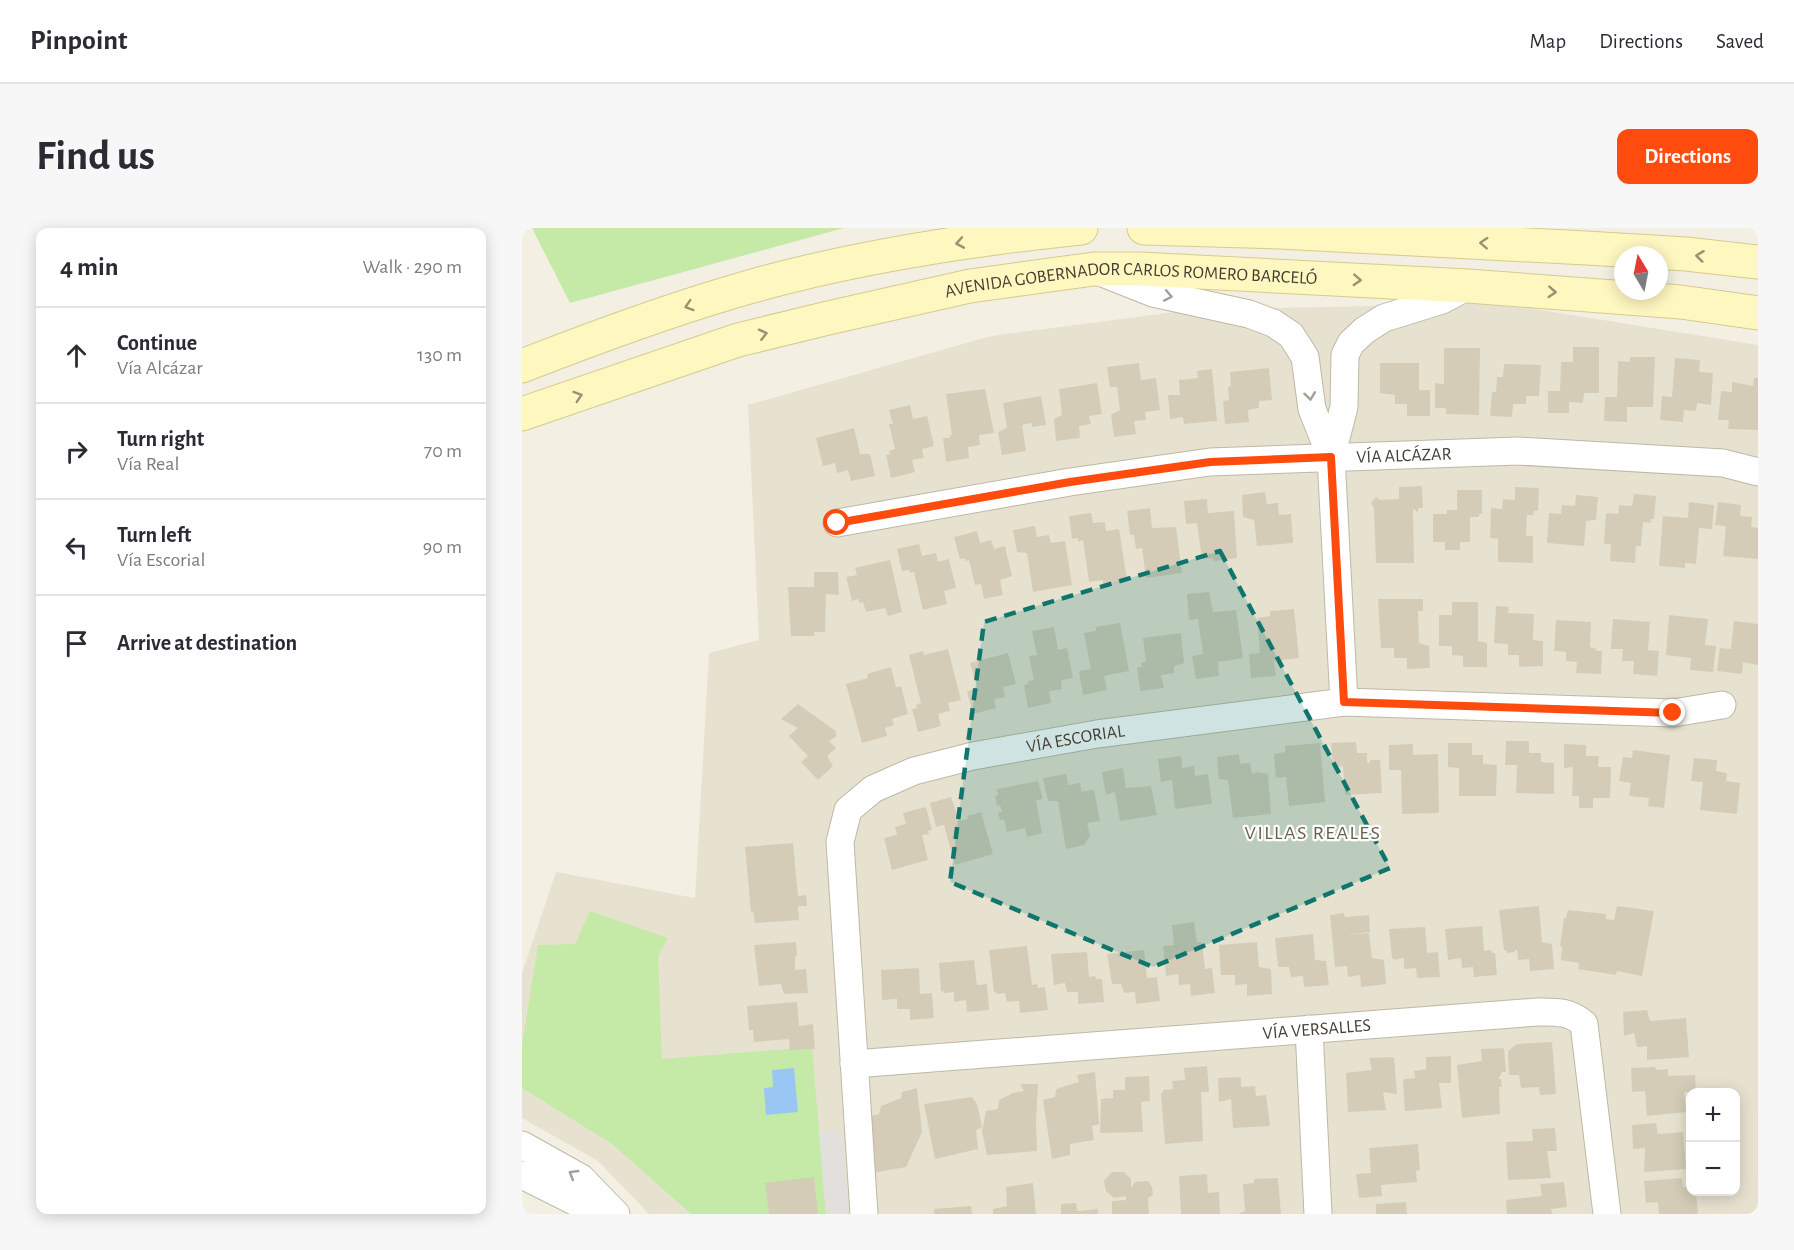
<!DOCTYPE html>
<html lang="en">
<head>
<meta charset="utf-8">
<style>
  :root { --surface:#fff; --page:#f7f7f7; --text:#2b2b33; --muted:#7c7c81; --line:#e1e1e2; --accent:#ff4b0d }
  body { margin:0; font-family:"Alegreya Sans",sans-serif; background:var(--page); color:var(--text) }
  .controls { position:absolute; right:18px; bottom:18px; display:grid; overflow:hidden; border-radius:12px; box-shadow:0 3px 15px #0003 }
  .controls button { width:54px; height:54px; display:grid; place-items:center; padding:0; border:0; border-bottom:2px solid var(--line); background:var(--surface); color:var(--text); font:30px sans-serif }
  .compass { position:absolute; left:1092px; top:18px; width:54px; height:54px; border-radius:50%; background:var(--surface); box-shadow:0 3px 15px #0003; rotate:350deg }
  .stop { position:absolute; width:18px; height:18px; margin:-14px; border:4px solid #ff4b0d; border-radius:50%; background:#fff }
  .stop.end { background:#ff4b0d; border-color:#fff; box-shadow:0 2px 6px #0008 }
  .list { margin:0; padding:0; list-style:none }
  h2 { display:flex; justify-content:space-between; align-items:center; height:78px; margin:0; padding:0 24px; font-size:26px }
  h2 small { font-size:20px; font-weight:400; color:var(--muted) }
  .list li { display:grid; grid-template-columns:39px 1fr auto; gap:18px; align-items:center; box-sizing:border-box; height:96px; padding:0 24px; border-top:2px solid var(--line) }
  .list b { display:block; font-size:22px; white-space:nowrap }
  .list p { margin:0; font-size:20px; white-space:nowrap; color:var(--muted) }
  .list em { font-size:20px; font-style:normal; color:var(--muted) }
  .icon { flex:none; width:33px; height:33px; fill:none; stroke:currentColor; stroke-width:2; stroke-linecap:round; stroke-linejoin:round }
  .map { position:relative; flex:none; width:1236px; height:986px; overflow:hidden; border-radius:12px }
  header { display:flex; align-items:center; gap:36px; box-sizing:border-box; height:84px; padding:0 30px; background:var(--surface); border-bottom:2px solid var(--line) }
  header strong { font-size:28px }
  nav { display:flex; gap:33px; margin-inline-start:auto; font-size:21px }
  .intro { display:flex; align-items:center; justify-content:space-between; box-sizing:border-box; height:144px; padding:0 36px }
  h1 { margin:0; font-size:42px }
  .button { padding:15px 27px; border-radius:12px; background:var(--accent); color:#fff; font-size:21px; font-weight:700 }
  main { display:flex; gap:36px; padding:0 36px }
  aside { flex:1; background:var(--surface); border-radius:12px; box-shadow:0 3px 15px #0003 }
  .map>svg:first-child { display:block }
</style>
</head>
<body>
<header>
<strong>Pinpoint</strong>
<nav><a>Map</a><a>Directions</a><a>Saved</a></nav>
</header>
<div class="intro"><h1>Find us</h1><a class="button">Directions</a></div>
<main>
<aside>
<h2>4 min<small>Walk · 290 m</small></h2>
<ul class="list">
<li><svg class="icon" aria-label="ahead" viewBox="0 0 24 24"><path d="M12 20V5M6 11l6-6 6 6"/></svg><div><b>Continue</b><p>Vía Alcázar</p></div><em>130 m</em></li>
<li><svg class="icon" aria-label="right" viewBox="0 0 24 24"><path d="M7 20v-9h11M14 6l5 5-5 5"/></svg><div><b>Turn right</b><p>Vía Real</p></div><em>70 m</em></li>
<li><svg class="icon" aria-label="left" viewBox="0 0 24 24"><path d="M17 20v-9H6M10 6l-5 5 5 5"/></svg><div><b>Turn left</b><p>Vía Escorial</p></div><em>90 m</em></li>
<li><svg class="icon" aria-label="arrive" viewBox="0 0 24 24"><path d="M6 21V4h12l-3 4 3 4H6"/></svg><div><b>Arrive at destination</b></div></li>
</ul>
</aside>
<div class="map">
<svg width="1236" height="986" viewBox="0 0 1236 986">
  <rect width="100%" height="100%" fill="#f3efe3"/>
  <path fill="#e7e2d0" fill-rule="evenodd" d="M975,75L1236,117V986H127L76,933L0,890V745L34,644L173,670L187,425L237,412L226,177L469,108L668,82ZM1168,864H1214V964H1168Z"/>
  <g fill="#c5eaa8">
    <polygon points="10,0 322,0 48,75"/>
    <polygon points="68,683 146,710 136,728 140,831 290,819 304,986 169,986 90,916 0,860 0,817 16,717 53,716"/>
  </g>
  <polygon fill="#e2e0dc" points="319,902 327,986 304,986 297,904"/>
  <polygon fill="#9ac6f4" points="272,840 276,884 244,887 242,860 251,859 250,842"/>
  <g fill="#d4ccb7">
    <polygon points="1051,119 1077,119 1077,165 1062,165 1061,175 1047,174 1047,185 1026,185 1026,163 1038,163 1039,134 1051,134"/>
    <polygon points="922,120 958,120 957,187 924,186 924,180 913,180 913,155 922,156"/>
    <polygon points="1108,129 1133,129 1131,179 1105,179 1105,194 1082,193 1083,169 1095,169 1096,133 1108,134"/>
    <polygon points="1153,130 1178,132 1177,144 1191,145 1189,177 1175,175 1174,183 1162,182 1161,194 1138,192 1140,168 1150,169"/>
    <polygon points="617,135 619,152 634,150 638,182 623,184 624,192 612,193 614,206 592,209 589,187 598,182 595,159 588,159 585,139"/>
    <polygon points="858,135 897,135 897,162 908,162 908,188 885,188 885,176 873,176 873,167 858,165"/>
    <polygon points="982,136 1019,137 1017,168 1004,168 1004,176 991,176 990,189 968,188 970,164 974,164 975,149 981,149"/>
    <polygon points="747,140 750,172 737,173 737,180 726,182 727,194 703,196 701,173 707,172 706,159 709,158 708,144"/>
    <polygon points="690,141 695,193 662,196 661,189 648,191 646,167 658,167 657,152 676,150 675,143"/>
    <polygon points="1232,150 1236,150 1236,202 1206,201 1207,192 1196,192 1199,163 1210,164 1210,154 1231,158"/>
    <polygon points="575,155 580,186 567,188 569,196 557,198 558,210 534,213 532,191 540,187 537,161"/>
    <polygon points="463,161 472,205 457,207 458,217 446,219 447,230 424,234 421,210 428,210 428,207 430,207 424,166"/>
    <polygon points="519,168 524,197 510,199 510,195 500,197 504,223 480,227 476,204 485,200 481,175"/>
    <polygon points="388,177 391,191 405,188 412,218 400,221 402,230 390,232 393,244 369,250 364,227 368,226 367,223 373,221 367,196 371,196 367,182"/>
    <polygon points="332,200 338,226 348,226 353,248 329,253 326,242 315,245 313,235 301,238 294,210"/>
    <polygon points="900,258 901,280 896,280 896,284 891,281 892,335 854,335 852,280 849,275 854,269 858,272 877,271 877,259"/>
    <polygon points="993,259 1017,260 1016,283 1012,283 1011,287 1005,287 1004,308 1011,308 1011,335 976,334 976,311 968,310 969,280 980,281 981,271 993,272"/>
    <polygon points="935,262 960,262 960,286 957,286 957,289 948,289 948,314 938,314 938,322 923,322 923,314 911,314 911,286 925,286 925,282 935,282"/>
    <polygon points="743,264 745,276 756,275 757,287 769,286 771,315 735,318 732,292 721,289 720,267"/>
    <polygon points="1112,266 1134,268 1132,291 1129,291 1129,295 1121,294 1119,318 1114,318 1113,335 1088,333 1089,316 1082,316 1084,285 1096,286 1097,277 1110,278"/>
    <polygon points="1054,267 1076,269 1074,292 1064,293 1062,318 1025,315 1027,285 1039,286 1040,277 1053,278"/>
    <polygon points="685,271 686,285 712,283 715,330 692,333 691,330 680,331 675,295 664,296 662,273"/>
    <polygon points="1167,274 1192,277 1190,301 1177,300 1174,336 1163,335 1163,340 1137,338 1141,288 1166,290"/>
    <polygon points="1196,274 1219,277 1218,288 1230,289 1229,299 1236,300 1236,331 1201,328 1204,298 1193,297"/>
    <polygon points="628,280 630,300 654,299 660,345 624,350 620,320 614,321 612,307 608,307 605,283"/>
    <polygon points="569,285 571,295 583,294 584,303 597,301 605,353 581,357 581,352 567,354 561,312 556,314 556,310 550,311 547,288"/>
    <polygon points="513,298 515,309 527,307 529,315 543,313 550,357 511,364 505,325 495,324 491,302"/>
    <polygon points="455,303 458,315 469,312 472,321 483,318 490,348 478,352 481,367 462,371 459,356 453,357 447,332 444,333 443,330 438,331 432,309"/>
    <polygon points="397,316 400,328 414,325 416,334 427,331 434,360 422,363 425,376 401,382 392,344 388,345 387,342 380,343 375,321"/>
    <polygon points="368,332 380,384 366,388 363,380 344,384 341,374 338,375 336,371 330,373 324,349 335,347 333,340"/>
    <polygon points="292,344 316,344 317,367 304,366 303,404 292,404 293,408 269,408 266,359 292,359"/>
    <polygon points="687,364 691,384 714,382 721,430 696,434 697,448 674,451 670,428 681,426 676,391 667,392 665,366"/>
    <polygon points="856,371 901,371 901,383 896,383 897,415 907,418 908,440 885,441 885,430 872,430 872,420 859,420"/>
    <polygon points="930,374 956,374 956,413 965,415 965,439 941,439 941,428 930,427 930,418 917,418 917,387 930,387"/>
    <polygon points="974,378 987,379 986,385 1012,386 1011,412 1021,413 1021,438 997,439 997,427 986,427 986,416 972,415"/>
    <polygon points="772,381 777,430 752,433 754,448 729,450 727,426 738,425 735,390 748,388 748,383"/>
    <polygon points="1147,387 1186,391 1183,417 1194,418 1191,444 1168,442 1169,430 1144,427"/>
    <polygon points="1091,391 1128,394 1126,422 1137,423 1135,448 1111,446 1112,433 1100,433 1101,421 1089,421"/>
    <polygon points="1034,392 1069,394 1068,419 1075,421 1074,423 1080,423 1079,446 1054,445 1055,434 1044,433 1044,424 1032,423"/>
    <polygon points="1212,393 1236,396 1236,437 1221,434 1220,446 1195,443 1198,420 1209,421"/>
    <polygon points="598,395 607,443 582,448 585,462 561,467 557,443 569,441 562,405 574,403 574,399"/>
    <polygon points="532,399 536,422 545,420 551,450 539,452 540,461 527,463 529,475 506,480 502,457 506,456 506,453 512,452 507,428 515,427 510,403"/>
    <polygon points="659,405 662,435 652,438 652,445 639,447 642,460 618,463 615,439 620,439 619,435 624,434 621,410"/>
    <polygon points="426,421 439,472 426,475 428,483 416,486 419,498 396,504 390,481 395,480 394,477 399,475 387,427 401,423 402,427"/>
    <polygon points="486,425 494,456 481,459 483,469 472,471 474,480 451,486 445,464 455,459 448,435"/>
    <polygon points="369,439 374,459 379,458 386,486 370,491 372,497 363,500 365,508 340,515 324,456 346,450 345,446"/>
    <polygon points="276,476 315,504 313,505 315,508 307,513 314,520 305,528 311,538 296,552 279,534 286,528 267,508 276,500 259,491"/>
    <polygon points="984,513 1007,513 1007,525 1019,525 1019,534 1032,535 1032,566 994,565 995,537 983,537"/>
    <polygon points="834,514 835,525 845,525 845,535 848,535 848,532 858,532 860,565 823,567 821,538 811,539 809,515"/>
    <polygon points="798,515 803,574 767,578 764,549 754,550 752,526 763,524 763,518"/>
    <polygon points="926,515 950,515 950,527 961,527 961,536 975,537 974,568 937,568 937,540 926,539"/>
    <polygon points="891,516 891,527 916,526 917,585 880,586 879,542 867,542 867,517"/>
    <polygon points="1042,516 1064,517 1064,528 1077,528 1076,539 1089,539 1088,570 1071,570 1071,580 1057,580 1057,568 1050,568 1051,539 1042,540"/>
    <polygon points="1111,522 1148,527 1142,580 1126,578 1127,570 1107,568 1109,555 1097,553 1101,529 1110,530"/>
    <polygon points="717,526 718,536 728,535 730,546 734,544 746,546 749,586 711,590 706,552 697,551 695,529"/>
    <polygon points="659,528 660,540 672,538 673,548 686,546 690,576 653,581 650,552 639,554 636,531"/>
    <polygon points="1172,530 1195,532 1194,543 1205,545 1204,553 1218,555 1215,586 1178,582 1181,554 1169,553"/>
    <polygon points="601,540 604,560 629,558 635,587 598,593 593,564 584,567 580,544"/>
    <polygon points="544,546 546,557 558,555 560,566 561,563 572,562 578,593 565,595 568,608 562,617 544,621 536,573 526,573 521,550"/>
    <polygon points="516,553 521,571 514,572 520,605 505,609 503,600 485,604 482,591 478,592 476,585 480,584 478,577 475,578 473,568 476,567 475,561"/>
    <polygon points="429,569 437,593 446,591 445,588 459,584 471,626 433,637 422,597 414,599 408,575"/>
    <polygon points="404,579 410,602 406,603 407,606 400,607 406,632 370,642 362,610 375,607 373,599 384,596 381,585"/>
    <polygon points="271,615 276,668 284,667 285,678 276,678 277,692 233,695 231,683 229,684 223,619"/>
    <polygon points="1017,678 1020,714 1030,716 1032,741 1008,743 1007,731 996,732 995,722 992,722 993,724 985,725 984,722 982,722 977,682"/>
    <polygon points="1095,678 1132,683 1120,748 1095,743 1094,747 1056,741 1057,735 1039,732 1040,719 1038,718 1042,690 1044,690 1046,682 1084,686 1084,691 1092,692"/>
    <polygon points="822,685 823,689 847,687 848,704 824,707 847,705 850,730 862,732 864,756 839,759 838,747 826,749 825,738 813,739 808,687"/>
    <polygon points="672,694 675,714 680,714 683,741 690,740 693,765 669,768 668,756 657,757 656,746 644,748 641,718 652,717 650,697"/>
    <polygon points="960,698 962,723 969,722 970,725 973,725 975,747 952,749 951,739 940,740 939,730 926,732 923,701"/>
    <polygon points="903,699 905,725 916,724 918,749 895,750 894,740 882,741 882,730 872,732 870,730 867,701"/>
    <polygon points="791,706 793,732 804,733 807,757 782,759 781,748 769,749 767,739 756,739 753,710"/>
    <polygon points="274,714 275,728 273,729 273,742 284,741 286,765 262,766 259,756 237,758 232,717"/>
    <polygon points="735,714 737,739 749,741 750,766 725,768 725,756 713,757 713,747 699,747 697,717"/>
    <polygon points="505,718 510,757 515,756 516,760 523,759 526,782 498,785 497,773 485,774 483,765 476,766 472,764 467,722"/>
    <polygon points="622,722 625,750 635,749 638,773 614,776 613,764 602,765 599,756 590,756 585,726"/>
    <polygon points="565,724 567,749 573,748 574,751 580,751 582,774 556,776 556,764 545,764 543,755 532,757 529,726"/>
    <polygon points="452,732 455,757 465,756 467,782 445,784 444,772 432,774 432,764 422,765 422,763 419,764 417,735"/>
    <polygon points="397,740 398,766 410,765 412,790 388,792 388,781 375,781 375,771 360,772 359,742"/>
    <polygon points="275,774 277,798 291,796 293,821 268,822 267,811 232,814 231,802 227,802 225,778"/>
    <polygon points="1125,782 1128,793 1164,790 1167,829 1125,832 1125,818 1115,819 1112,805 1102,808 1101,784"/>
    <polygon points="1030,814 1034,866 1018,867 1017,859 999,860 997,847 987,847 986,823 995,816"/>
    <polygon points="982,820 984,844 980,844 976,851 979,851 980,859 977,859 978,886 940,890 935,837 960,833 959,821"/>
    <polygon points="929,828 929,855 917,855 920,880 883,883 881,853 883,851 893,850 892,843 904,841 904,829"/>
    <polygon points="872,829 875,866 861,864 864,882 826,884 824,845 850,842 847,830"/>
    <polygon points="685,838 687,864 679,864 681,913 643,916 639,865 641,865 641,862 651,861 650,853 663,852 662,840"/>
    <polygon points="1133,839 1134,842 1146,841 1146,848 1173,847 1174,863 1162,864 1164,884 1125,888 1123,863 1110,864 1109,840"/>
    <polygon points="573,844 577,896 570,898 572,912 548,916 548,927 530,931 521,872 533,869 534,861 557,854 555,847"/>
    <polygon points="627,848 628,873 619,874 621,904 578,905 579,871 591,870 591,862 603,862 603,849"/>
    <polygon points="719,849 719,859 733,858 734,868 744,867 748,898 711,900 709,871 697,874 696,850"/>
    <polygon points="498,856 516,856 514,893 515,923 465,927 460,903 464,883 476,881 477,872 491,865 502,863"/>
    <polygon points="395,860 400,904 384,939 350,945 345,889 357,886 359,878 379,870 380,864"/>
    <polygon points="450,869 455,876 460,899 454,902 456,921 413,931 402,876"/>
    <polygon points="1134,895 1136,906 1161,904 1164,941 1122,944 1123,920 1111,921 1110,897"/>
    <polygon points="1033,900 1035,923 1025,923 1029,950 986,952 984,914 1011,913 1010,901"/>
    <polygon points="896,916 898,942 894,943 895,954 859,957 860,968 837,970 834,946 849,945 847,920"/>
    <polygon points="590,944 602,944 609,951 609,960 613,954 626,953 630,959 631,967 626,970 627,986 590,986 590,973 604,972 604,968 592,970 584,963 582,953"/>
    <polygon points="685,946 686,965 697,964 698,986 659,986 657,948"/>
    <polygon points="292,949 296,986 247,986 243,955"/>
    <polygon points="756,950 759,986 716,986 723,983 721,956 732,955 732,951"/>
    <polygon points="1160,950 1161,959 1168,959 1168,964 1174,964 1176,986 1137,986 1136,974 1124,975 1122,953"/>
    <polygon points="1042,954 1045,979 1029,981 1030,986 985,986 984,972 1020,968 1018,956"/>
    <polygon points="511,955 514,986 471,986 471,981 485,978 484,959"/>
    <polygon points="884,974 885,986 854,986 854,976"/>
    <polygon points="554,975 555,983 576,981 576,986 539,986 539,976"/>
    <polygon points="449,978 450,986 412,986 412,981"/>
  </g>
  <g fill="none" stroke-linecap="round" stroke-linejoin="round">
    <defs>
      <g id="street">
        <polyline points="578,44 631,65 727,86 751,95 769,107 783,129 790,181 809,229"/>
        <path id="s1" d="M315,295L548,254L688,234L996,223L1201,235L1236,244"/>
        <polyline points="822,474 809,229 822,179 823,127 829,115 843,102 862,90 920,72 946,58"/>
        <polyline points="787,801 796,986"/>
        <path id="s2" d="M332,836L1016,784C1035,784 1047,783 1062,796L1085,986"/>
        <polyline points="0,917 59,950 94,986"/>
        <polyline points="0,947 78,986"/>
        <path id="s3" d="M342,986L318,614L326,582L351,561L392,543L451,528L575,506L822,474L1151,485L1200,477"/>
      </g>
      <g id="secondary">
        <polyline points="622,0 757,4 1064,20 1164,26 1236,34"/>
        <path d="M0,138C69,111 139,85 210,64C323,30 442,12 559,0"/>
        <path id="s4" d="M0,186L216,112L306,90L448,58L572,41H618L946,58L1159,74L1236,85"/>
      </g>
    </defs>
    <use href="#street" stroke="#beb8a5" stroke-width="29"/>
    <use href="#secondary" stroke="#d5cb8f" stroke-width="35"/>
    <use href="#street" stroke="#fff" stroke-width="27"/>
    <use href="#secondary" stroke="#fff7c0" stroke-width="33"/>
  </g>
  <defs><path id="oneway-chevron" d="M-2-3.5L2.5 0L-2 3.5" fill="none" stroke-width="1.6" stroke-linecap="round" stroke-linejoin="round" transform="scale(1.5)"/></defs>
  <g stroke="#989272">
    <use href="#oneway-chevron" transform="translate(438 15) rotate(170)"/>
    <use href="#oneway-chevron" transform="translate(962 15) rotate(-177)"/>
    <use href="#oneway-chevron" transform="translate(1178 28) rotate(-173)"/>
    <use href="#oneway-chevron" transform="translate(835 52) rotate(3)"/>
    <use href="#oneway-chevron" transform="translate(1030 64) rotate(4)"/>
    <use href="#oneway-chevron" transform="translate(167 78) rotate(162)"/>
    <use href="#oneway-chevron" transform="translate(241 106) rotate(-14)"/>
    <use href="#oneway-chevron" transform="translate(56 168) rotate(-18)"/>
  </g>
  <g stroke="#a29f99">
    <use href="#oneway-chevron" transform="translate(646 68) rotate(11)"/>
    <use href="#oneway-chevron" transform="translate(788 168) rotate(83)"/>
    <use href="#oneway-chevron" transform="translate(51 946) rotate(-149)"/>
  </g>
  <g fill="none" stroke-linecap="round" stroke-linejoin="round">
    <polyline stroke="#ff4b0d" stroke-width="8" points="315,295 548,254 688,234 809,229 822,474 1151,485"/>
  </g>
  <path fill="#0f766e" fill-opacity="0.2" stroke="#0f766e" stroke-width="4.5" stroke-dasharray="12 8" stroke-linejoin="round" d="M698,323L868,640L631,739L428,654L462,394Z"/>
  <g text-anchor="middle" stroke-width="4.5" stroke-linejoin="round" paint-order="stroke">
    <g font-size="18" fill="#443f33" stroke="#fff">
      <text dy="6" stroke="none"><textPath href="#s4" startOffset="628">AVENIDA GOBERNADOR CARLOS ROMERO BARCELÓ</textPath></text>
      <text dy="6" stroke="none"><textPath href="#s1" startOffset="572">VÍA ALCÁZAR</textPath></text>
      <text dy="6" stroke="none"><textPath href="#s3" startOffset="648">VÍA ESCORIAL</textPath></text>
      <text dy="6" stroke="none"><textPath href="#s2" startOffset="464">VÍA VERSALLES</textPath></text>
    </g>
    <g font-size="20" letter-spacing="1.5" fill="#685f49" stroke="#fff">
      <text x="791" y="611">VILLAS REALES</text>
    </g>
  </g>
</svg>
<div class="controls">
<button>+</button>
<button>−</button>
</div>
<svg class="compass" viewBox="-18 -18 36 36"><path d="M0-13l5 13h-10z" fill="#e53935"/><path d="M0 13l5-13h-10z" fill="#7c7c81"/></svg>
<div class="stop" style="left:315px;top:295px"></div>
<div class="stop end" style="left:1151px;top:485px"></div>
</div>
</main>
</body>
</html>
